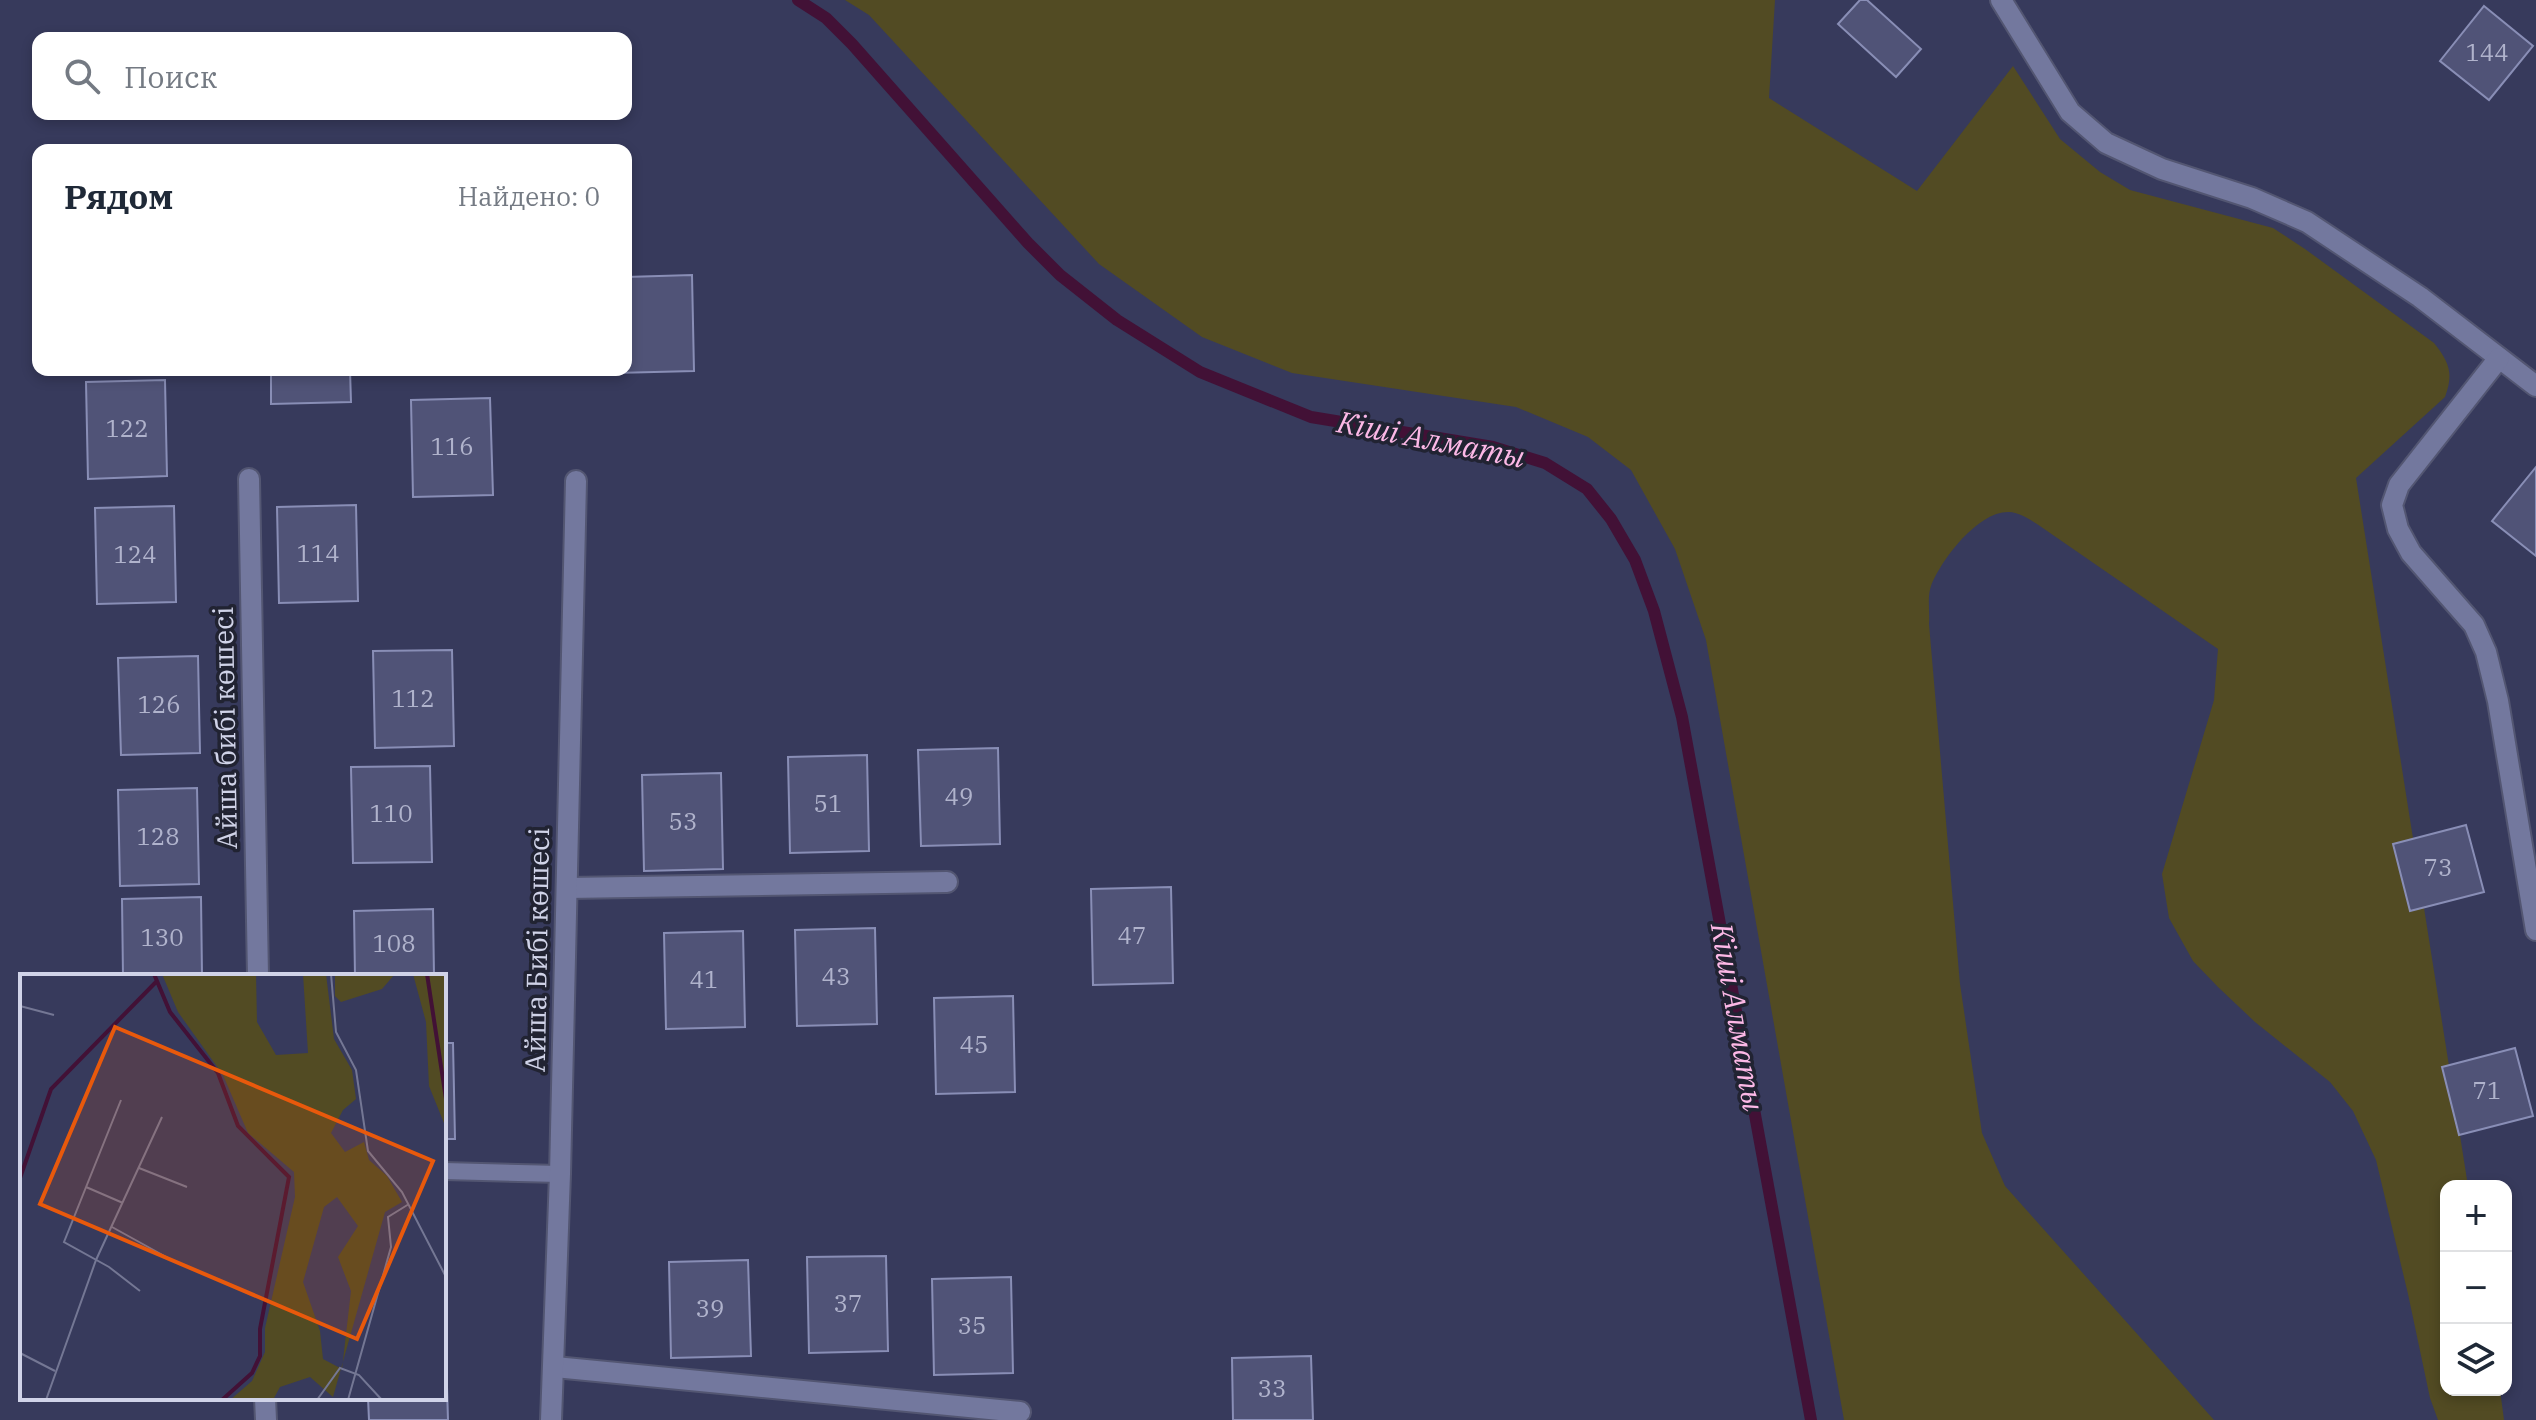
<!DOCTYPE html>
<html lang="ru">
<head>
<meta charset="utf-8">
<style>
  :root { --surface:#fff; --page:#f6f6f7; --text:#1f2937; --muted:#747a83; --line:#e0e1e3 }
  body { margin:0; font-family:"IBM Plex Serif",serif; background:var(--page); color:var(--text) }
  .controls { position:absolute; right:24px; bottom:24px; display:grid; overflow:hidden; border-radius:16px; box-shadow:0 4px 12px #0003 }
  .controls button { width:72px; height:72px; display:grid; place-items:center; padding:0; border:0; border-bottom:2px solid var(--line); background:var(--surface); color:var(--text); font:40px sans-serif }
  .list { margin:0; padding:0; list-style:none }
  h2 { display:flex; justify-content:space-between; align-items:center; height:104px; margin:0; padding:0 32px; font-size:34px }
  h2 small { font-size:26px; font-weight:400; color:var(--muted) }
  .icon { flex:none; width:44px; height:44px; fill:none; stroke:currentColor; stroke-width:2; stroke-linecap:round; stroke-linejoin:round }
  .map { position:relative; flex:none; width:2536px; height:1420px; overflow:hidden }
  .search { position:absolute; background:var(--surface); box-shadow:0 4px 12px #0003; left:32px; top:32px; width:600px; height:88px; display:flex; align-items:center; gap:20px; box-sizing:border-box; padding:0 28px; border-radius:16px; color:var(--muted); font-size:30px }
  .panel { position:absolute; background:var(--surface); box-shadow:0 4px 12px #0003; left:32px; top:144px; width:600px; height:232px; border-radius:16px }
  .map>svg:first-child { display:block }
</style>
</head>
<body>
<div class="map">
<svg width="2536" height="1420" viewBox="0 0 2536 1420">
  <rect width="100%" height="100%" fill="#373a5c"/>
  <path fill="#524b23" d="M845,0H1775L1769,98L1917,191L2013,66L2060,139L2100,172L2130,190L2273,228L2305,249L2434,343C2449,362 2454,373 2445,397L2356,478L2468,1186H2446V1390H2500L2504,1420H2438L2430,1398L2408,1294L2376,1160L2353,1111L2330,1082L2255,1022L2218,987L2193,961L2169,918L2162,874L2214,700L2218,649L2037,524C2029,519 2018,512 2009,512C1978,511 1941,560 1931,586C1927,597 1930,612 1929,624L1960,984L1982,1133L2005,1186L2214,1420H1844L1706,640L1675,549L1631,470L1588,437L1516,407L1292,373L1202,337L1099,264L869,15Z"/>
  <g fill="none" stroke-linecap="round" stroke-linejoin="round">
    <polyline stroke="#421136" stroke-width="12" points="798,0 826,18 852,44 1028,243 1060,275 1117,320 1200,372 1311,417 1493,447 1545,463 1587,489 1611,519 1635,560 1654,611 1682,717 1811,1420"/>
  </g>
  <g fill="#505377" stroke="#898eb6" stroke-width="2">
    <polygon points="1860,0 1867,0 1921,49 1896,77 1838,24"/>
    <polygon points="2484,6 2533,46 2489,100 2440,61"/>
    <polygon points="692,275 694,371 615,373 615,370 626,370 626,277"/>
    <polygon points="271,370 350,370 351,402 271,404"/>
    <polygon points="165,380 167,476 88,479 86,382"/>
    <polygon points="490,398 493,495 413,497 411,400"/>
    <polygon points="2536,467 2536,556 2492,521"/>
    <polygon points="356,505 358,601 279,603 277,507"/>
    <polygon points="174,506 176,602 97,604 95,508"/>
    <polygon points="452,650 454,746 375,748 373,651"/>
    <polygon points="198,656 200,753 121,755 118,658"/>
    <polygon points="998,748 1000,844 921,846 918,750"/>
    <polygon points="867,755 869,851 790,853 788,757"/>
    <polygon points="430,766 432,862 353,863 351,767"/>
    <polygon points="721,773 723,869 644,871 642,775"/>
    <polygon points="197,788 199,884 120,886 118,790"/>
    <polygon points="2466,825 2484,892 2410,911 2393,844"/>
    <polygon points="1171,887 1173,983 1093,985 1091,889"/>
    <polygon points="201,897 202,976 123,976 122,899"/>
    <polygon points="433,909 434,976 355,976 354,911"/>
    <polygon points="875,928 877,1024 797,1026 795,930"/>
    <polygon points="743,931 745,1027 666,1029 664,933"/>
    <polygon points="1013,996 1015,1092 936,1094 934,998"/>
    <polygon points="444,1043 453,1043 455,1139 444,1139"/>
    <polygon points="2515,1048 2533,1116 2459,1135 2442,1067"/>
    <polygon points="886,1256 888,1351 809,1353 807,1257"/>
    <polygon points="748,1260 751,1356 671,1358 669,1262"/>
    <polygon points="1011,1277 1013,1373 934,1375 932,1279"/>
    <polygon points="444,1354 446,1354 448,1420 369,1420 368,1398 444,1398"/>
    <polygon points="1311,1356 1313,1420 1233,1420 1232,1358"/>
  </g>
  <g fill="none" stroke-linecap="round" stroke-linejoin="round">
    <defs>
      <polyline id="lane" points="444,1171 560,1174"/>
      <g id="street">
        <polyline points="2001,0 2070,112 2106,143 2162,169 2252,198 2307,222 2420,297 2536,386"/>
        <polyline points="2499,358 2399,485 2392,505 2398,529 2411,553 2474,625 2486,652 2498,701 2536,930"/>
        <polyline points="249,479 258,976"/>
        <polyline points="567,888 947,882"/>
        <polyline points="555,1367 1020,1412"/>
        <polyline points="265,1398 266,1420"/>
        <polyline points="551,1420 560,1174 576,481"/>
      </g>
    </defs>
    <use href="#lane" stroke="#535672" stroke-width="20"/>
    <use href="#street" stroke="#535672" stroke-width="24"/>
    <use href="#lane" stroke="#73789e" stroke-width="16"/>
    <use href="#street" stroke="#73789e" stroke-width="20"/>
  </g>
  <g text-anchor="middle" stroke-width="7" stroke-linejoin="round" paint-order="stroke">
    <g font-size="24" fill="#b0b3cc">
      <text x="2487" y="61">144</text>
      <text x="127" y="437">122</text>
      <text x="452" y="455">116</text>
      <text x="318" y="562">114</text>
      <text x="135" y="563">124</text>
      <text x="413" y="707">112</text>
      <text x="159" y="713">126</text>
      <text x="959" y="805">49</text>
      <text x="828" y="812">51</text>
      <text x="391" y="822">110</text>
      <text x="683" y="830">53</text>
      <text x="158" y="845">128</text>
      <text x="2438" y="876">73</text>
      <text x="1132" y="944">47</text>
      <text x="162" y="946">130</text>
      <text x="394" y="952">108</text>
      <text x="836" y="985">43</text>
      <text x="704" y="988">41</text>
      <text x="974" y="1053">45</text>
      <text x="2487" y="1099">71</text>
      <text x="848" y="1312">37</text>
      <text x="710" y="1317">39</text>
      <text x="972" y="1334">35</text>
      <text x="1272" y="1397">33</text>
    </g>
    <g font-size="28" fill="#d0d3e8" stroke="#212332">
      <text transform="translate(225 728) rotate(-91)" y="10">Айша бибі көшесі</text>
      <text transform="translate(537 950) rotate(-89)" y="10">Айша Бибі көшесі</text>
    </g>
    <g font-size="30" font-style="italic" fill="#fcb8e6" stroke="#212332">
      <text transform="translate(1431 440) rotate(11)" y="10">Кіші Алматы</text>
      <text transform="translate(1737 1017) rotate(80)" y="10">Кіші Алматы</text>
    </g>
  </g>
  <g transform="translate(20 974)">
    <rect width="426" height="426" fill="#373a5c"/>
    <path d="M142,0H236L237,48L256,81L288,79L283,0H306L314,65L332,96L336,125L323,136L311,159L325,178L344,168L349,186L367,202L382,228L365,238L313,423L290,403L260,413L253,426H210L232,407L245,378V354L275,223L274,198L228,159L203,101L158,38ZM317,223L338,252L318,283L331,317L322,395L303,385L300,357L283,308L304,233ZM315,0H375L362,15L321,28L315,22ZM393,0H426V154L409,112L406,48Z" fill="#524b23" fill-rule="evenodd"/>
    <path fill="none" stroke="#421136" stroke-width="4" d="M134,0L150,38L198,99L218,152L269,203L240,355V382L232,399L202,426M407,0L426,125M0,204L31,115L136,8"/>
    <path fill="none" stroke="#747794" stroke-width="2" d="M311,0L316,58L336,96L348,177L382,218L426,303M0,32L34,41M101,126L44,268L89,293L120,317M119,194L167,213M66,213L103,229M92,253L148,284M0,379L35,397M26,426L76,286L142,143M297,426L320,394L339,401L362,426M328,426L371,273L368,243L389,230"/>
    <path fill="#e8590c" fill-opacity="0.15" stroke="#e8590c" stroke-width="4" d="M95,53L413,187L337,365L20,230Z"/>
    <rect width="426" height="426" fill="none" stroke="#d0d3e8" stroke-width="4"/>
  </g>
</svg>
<div class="controls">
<button>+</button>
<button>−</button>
<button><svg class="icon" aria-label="layers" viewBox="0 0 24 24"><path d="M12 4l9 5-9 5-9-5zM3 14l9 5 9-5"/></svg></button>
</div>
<div class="search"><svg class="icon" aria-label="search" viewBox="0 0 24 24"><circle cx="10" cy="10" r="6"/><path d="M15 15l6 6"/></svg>Поиск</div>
<section class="panel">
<h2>Рядом<small>Найдено: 0</small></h2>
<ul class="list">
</ul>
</section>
</div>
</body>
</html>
